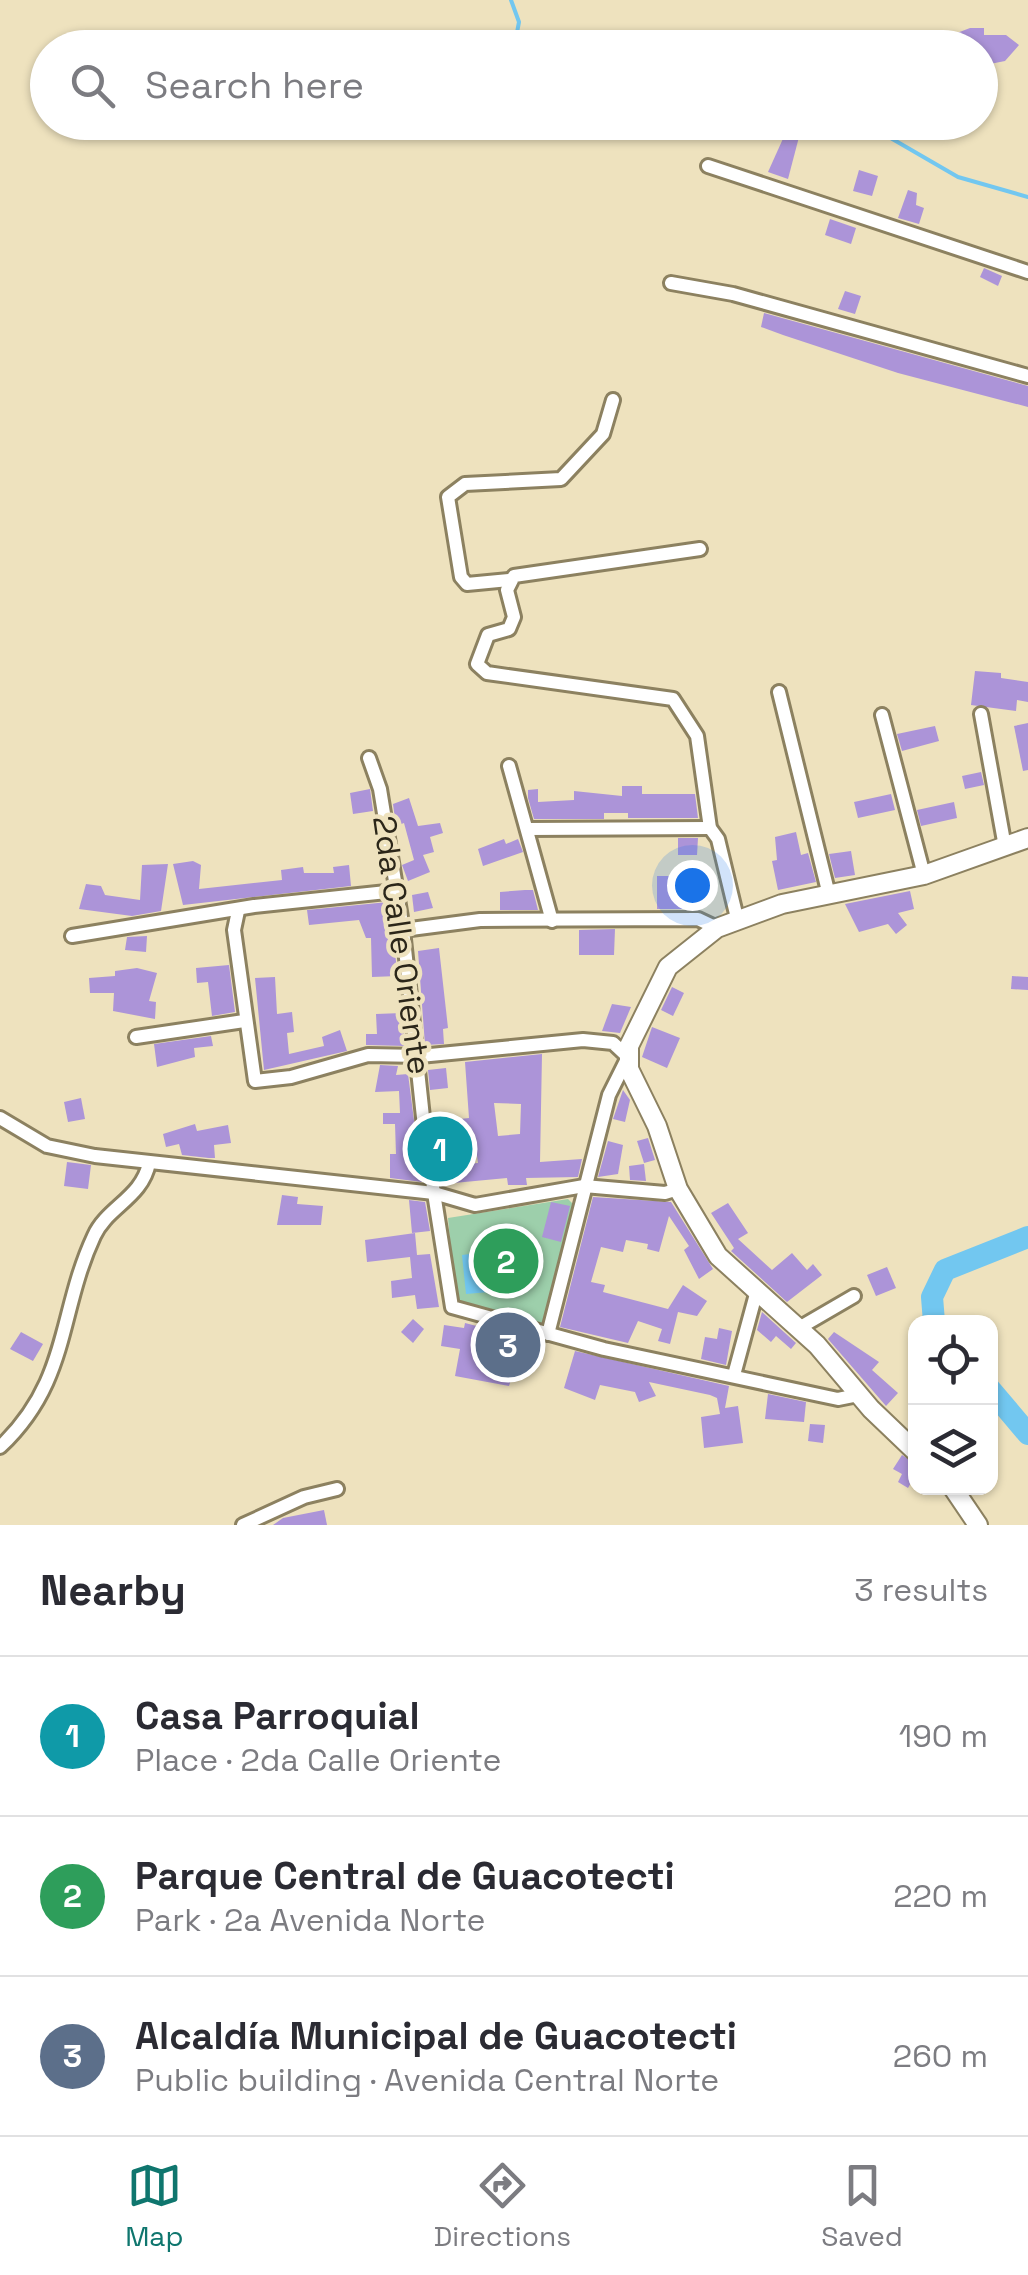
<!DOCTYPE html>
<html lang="en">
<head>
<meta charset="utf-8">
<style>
  :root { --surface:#fff; --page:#f7f7f7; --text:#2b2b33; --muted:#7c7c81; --line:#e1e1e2; --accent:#0f766e }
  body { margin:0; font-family:"Space Grotesk",sans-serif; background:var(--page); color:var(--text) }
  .controls { position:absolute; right:30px; bottom:30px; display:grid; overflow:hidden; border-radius:20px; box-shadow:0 2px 8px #0004 }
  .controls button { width:90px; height:90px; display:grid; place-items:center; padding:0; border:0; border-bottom:2px solid var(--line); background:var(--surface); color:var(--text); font:50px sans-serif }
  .you { position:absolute; left:692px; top:885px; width:35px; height:35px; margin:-25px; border:8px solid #fff; border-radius:50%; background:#1a73e8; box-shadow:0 0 0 15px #1a73e833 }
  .badge { display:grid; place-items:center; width:65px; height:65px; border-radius:50%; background:var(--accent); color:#fff; font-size:32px; font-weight:700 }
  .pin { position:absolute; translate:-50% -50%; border:5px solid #fff; box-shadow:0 2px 10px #0006 }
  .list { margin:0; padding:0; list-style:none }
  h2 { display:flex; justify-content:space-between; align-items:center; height:130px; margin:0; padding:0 40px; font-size:42px }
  h2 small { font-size:32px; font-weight:400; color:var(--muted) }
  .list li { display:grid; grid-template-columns:65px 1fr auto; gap:30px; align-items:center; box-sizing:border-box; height:160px; padding:0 40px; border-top:2px solid var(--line) }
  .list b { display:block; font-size:38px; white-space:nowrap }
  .list p { margin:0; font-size:32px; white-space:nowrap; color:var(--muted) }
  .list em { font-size:32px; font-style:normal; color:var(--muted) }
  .icon { flex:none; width:55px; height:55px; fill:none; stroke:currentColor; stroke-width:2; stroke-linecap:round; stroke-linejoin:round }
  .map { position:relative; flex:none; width:1028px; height:1525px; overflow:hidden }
  .search { position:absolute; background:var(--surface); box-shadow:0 2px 8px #0004; left:30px; right:30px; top:30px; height:110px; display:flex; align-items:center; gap:25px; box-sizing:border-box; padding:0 35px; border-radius:55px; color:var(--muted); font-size:38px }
  .sheet { height:610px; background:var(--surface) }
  nav { display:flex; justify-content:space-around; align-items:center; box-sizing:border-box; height:140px; border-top:2px solid var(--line); background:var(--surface); font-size:28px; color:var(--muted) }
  nav a { display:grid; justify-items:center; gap:5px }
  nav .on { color:var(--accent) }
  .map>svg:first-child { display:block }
</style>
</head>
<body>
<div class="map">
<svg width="1028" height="1525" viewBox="0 0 1028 1525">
  <rect width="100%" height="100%" fill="#eee2be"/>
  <polygon fill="#9dcfab" points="568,1199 574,1205 543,1326 459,1305 455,1300 448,1218"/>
  <polygon fill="#72c7f0" points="485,1252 489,1292 466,1294 462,1255"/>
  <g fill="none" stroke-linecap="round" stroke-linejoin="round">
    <g stroke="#72c7f0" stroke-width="4">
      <polyline points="511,0 519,22 514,48"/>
      <polyline points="863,122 958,177 1028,197"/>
    </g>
    <g stroke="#72c7f0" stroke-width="22">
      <polyline points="934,1322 932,1297 945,1270 1028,1237"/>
      <polyline points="990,1389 1028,1434"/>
    </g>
  </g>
  <g fill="#ac94d8" fill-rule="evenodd">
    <polygon points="970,28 984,28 984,35 1006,35 1019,45 1005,61 980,66 980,48 958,48 957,33"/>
    <polygon points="786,132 799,137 788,179 768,172"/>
    <polygon points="859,170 878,176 872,196 853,191"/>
    <polygon points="908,190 917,193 916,205 924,208 919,224 898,218"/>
    <polygon points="830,219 856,228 851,244 825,235"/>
    <polygon points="984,268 1002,276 998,286 980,277"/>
    <polygon points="845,291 861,296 855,314 838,309"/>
    <polygon points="764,313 1028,386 1028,407 898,373 783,335 761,327"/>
    <polygon points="975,671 1001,673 1001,678 1028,682 1028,702 1017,700 1016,711 971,705"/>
    <polygon points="1028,723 1028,770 1023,771 1014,726"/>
    <polygon points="935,726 939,741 902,751 897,734"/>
    <polygon points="981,772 984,785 965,789 962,776"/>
    <polygon points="622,786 642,786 642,794 695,794 698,818 628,818 628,813 604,813 604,819 534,819 528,798 528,790 538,789 538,802 574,800 574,791 622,796"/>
    <polygon points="370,789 373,811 353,814 350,793"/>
    <polygon points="891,794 895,810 858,818 854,802"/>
    <polygon points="409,798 418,826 440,823 443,833 430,837 434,852 423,855 430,872 408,881 402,865 414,860 404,823 396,826 393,804"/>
    <polygon points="954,802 957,818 921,826 917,810"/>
    <polygon points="796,832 801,855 808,853 816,882 778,890 772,861 777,860 775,837"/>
    <polygon points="678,838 698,838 697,855 678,855"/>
    <polygon points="504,839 506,844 518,839 523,852 483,866 478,849"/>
    <polygon points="851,851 855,875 835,878 829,854"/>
    <polygon points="193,861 201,865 199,889 282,880 281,870 303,867 304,873 334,873 333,867 349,865 351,886 183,905 173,864"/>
    <polygon points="168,864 161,911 132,916 79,909 86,884 101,886 105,895 140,900 142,865"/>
    <rect x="657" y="876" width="26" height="33"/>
    <polygon points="525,890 533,890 538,910 500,910 500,892"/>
    <polygon points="910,891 914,909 898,913 907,925 896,934 888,924 859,932 845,904"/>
    <polygon points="428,892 433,908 414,912 412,895"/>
    <polygon points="388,902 398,976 372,977 371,938 366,938 359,920 309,925 307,910"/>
    <polygon points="615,929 614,955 579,955 579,930"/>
    <polygon points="147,936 146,952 125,950 127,937"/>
    <polygon points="439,948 448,1028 443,1029 444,1044 425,1045 418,951"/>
    <polygon points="229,965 235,1012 212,1016 208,982 197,983 196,968"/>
    <polygon points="137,968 157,973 149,1001 156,1002 155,1019 113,1011 114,993 90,993 89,978 115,976 115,971"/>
    <polygon points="1012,976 1028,977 1028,990 1011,989"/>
    <polygon points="275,977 277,1014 292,1012 294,1032 287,1033 289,1054 324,1046 322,1037 340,1030 347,1051 264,1070 255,978"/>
    <polygon points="672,987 684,993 673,1016 661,1010"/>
    <polygon points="612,1004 631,1007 620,1033 602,1031"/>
    <polygon points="402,1013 405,1046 366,1045 366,1034 377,1034 376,1014"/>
    <polygon points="652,1027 680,1038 667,1068 642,1057"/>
    <polygon points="211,1036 213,1046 194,1048 195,1057 157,1067 154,1044"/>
    <path d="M542,1054L540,1162L582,1159L578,1177L526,1178L527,1185H508L507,1178L443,1184L434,1122L469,1118L465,1062ZM494,1103L521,1104L520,1134L498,1136ZM474,1133L478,1163L450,1165L447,1136Z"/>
    <polygon points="380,1065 398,1066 396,1075 408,1074 422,1182 390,1178 390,1154 396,1154 395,1124 383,1124 383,1113 400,1113 399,1091 375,1092"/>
    <polygon points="446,1068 448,1088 430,1090 428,1070"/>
    <polygon points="623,1090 630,1100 625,1122 613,1119"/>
    <polygon points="81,1098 85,1119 68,1122 64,1102"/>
    <polygon points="195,1124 197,1131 228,1125 231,1143 214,1145 215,1158 209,1158 182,1155 179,1144 166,1147 163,1134"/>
    <polygon points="648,1138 655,1160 644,1163 637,1141"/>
    <polygon points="608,1141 623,1145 618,1174 598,1177"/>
    <polygon points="67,1162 91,1165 88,1189 64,1186"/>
    <polygon points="644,1164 646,1181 630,1180 629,1166"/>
    <polygon points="282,1195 298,1197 297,1204 323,1206 321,1225 277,1225"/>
    <polygon points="593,1197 671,1202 713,1269 699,1279 684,1250 689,1246 669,1216 659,1252 647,1249 648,1244 626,1240 623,1252 601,1247 591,1282 605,1285 603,1292 668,1309 683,1285 707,1301 697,1316 678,1312 670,1344 658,1341 662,1329 638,1321 628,1343 560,1327"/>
    <polygon points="409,1200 425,1202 430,1231 412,1233"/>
    <polygon points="551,1202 570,1206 561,1242 542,1237"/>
    <polygon points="728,1203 748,1233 738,1239 772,1270 792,1253 807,1270 813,1264 822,1275 787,1302 731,1251 734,1248 711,1213"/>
    <polygon points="415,1233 417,1255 430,1254 439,1307 417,1309 415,1295 392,1298 391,1281 412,1278 410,1257 367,1262 365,1240"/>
    <polygon points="887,1267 896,1288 876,1296 867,1275"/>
    <polygon points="762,1312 796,1343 791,1349 776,1336 771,1342 757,1330"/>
    <polygon points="413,1319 424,1329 413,1343 401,1332"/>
    <polygon points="465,1323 544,1343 540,1362 532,1360 524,1373 514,1370 509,1386 455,1376 460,1349 441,1346 444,1325 464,1328"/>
    <polygon points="719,1328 732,1331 726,1365 701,1359 705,1337 717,1339"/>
    <polygon points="21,1332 43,1344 33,1361 10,1349"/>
    <polygon points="834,1332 879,1362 872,1370 898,1393 886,1406 828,1339"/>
    <polygon points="575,1351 729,1386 725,1408 738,1406 743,1443 704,1448 701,1417 720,1414 717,1398 710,1395 649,1382 656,1396 639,1402 635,1392 600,1385 595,1400 564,1388"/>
    <polygon points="768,1394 806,1402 804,1422 765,1419"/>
    <polygon points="810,1424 825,1425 823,1443 808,1441"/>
    <polygon points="902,1455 916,1464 916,1483 912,1481 908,1488 898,1482 902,1474 893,1469"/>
    <polygon points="324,1510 327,1525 273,1525 283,1518"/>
  </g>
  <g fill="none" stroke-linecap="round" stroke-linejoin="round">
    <defs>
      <g id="street">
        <polyline points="708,166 1028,272"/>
        <polyline points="671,283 733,294 1028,376"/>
        <polyline points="700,549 514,576 507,590 514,617 509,629 488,635 477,664 487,673 673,699 697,736 710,828 718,839 737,918"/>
        <polyline points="509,580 467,584 461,577 448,497 465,484 561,479 603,434 613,400"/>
        <polyline points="779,692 829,895"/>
        <polyline points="981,714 1005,847"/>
        <polyline points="882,715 924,875"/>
        <polyline points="369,758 380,789 403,930 425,1136 452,1307 604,1349 838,1399 858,1395"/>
        <polyline points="509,766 552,921"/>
        <polyline points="527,829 710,828"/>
        <polyline points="238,911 234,930 255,1081 291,1077 368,1055 420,1056 583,1040 613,1043 628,1057 609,1095 548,1334"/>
        <polyline points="403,930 480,920 698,919 717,928"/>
        <polyline points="72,936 254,906 396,891"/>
        <polyline points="136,1037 244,1021"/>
        <polyline points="0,1118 47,1146 95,1156 434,1193 475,1205 584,1186 665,1193 678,1189"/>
        <polyline points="799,1328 854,1296"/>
        <polyline points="734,1375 756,1294"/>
        <path d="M0,1447C70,1381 58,1313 94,1236C107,1207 142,1198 149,1163"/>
        <polyline points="243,1525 304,1497 337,1489"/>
      </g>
      <g id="secondary">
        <polyline points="916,1452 871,1409 817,1345 718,1256 678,1189 657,1126 629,1069 629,1046 668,967 717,928 782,904 924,875 1028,838"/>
        <polyline points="953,1488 978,1525"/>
      </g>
    </defs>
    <use href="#street" stroke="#8c8160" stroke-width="18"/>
    <use href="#secondary" stroke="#8c8160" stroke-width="22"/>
    <use href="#street" stroke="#fff" stroke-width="12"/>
    <use href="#secondary" stroke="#fff" stroke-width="18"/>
  </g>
  <g text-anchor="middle" stroke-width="9" stroke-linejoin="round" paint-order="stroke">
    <g font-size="32" fill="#2b2619" stroke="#eee2be">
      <text transform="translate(402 945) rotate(82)" y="11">2da Calle Oriente</text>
    </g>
  </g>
</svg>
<div class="controls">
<button><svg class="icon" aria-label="locate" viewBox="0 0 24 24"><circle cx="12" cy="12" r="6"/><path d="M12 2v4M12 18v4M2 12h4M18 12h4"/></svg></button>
<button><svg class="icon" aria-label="layers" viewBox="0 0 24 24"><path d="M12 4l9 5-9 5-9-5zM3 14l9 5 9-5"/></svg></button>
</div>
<div class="you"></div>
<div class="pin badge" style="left:440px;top:1149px;background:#0f9aa8">1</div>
<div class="pin badge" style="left:506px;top:1261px;background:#2e9e5b">2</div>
<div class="pin badge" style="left:508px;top:1345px;background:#5c6f8a">3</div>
<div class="search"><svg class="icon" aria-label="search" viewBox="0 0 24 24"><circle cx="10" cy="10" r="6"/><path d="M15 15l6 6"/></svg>Search here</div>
</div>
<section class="sheet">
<h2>Nearby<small>3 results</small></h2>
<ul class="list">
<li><span class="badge" style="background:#0f9aa8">1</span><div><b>Casa Parroquial</b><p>Place · 2da Calle Oriente</p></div><em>190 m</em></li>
<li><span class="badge" style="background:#2e9e5b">2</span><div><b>Parque Central de Guacotecti</b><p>Park · 2a Avenida Norte</p></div><em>220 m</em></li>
<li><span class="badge" style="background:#5c6f8a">3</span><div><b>Alcaldía Municipal de Guacotecti</b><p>Public building · Avenida Central Norte</p></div><em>260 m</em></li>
</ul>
</section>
<nav>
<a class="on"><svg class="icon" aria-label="map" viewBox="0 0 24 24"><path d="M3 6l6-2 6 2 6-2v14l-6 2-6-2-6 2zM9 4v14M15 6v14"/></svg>Map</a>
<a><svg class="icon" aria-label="directions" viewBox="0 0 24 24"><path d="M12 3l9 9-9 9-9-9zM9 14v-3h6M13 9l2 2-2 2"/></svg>Directions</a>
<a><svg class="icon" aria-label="saved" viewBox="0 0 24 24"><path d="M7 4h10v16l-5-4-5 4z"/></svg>Saved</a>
</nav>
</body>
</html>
